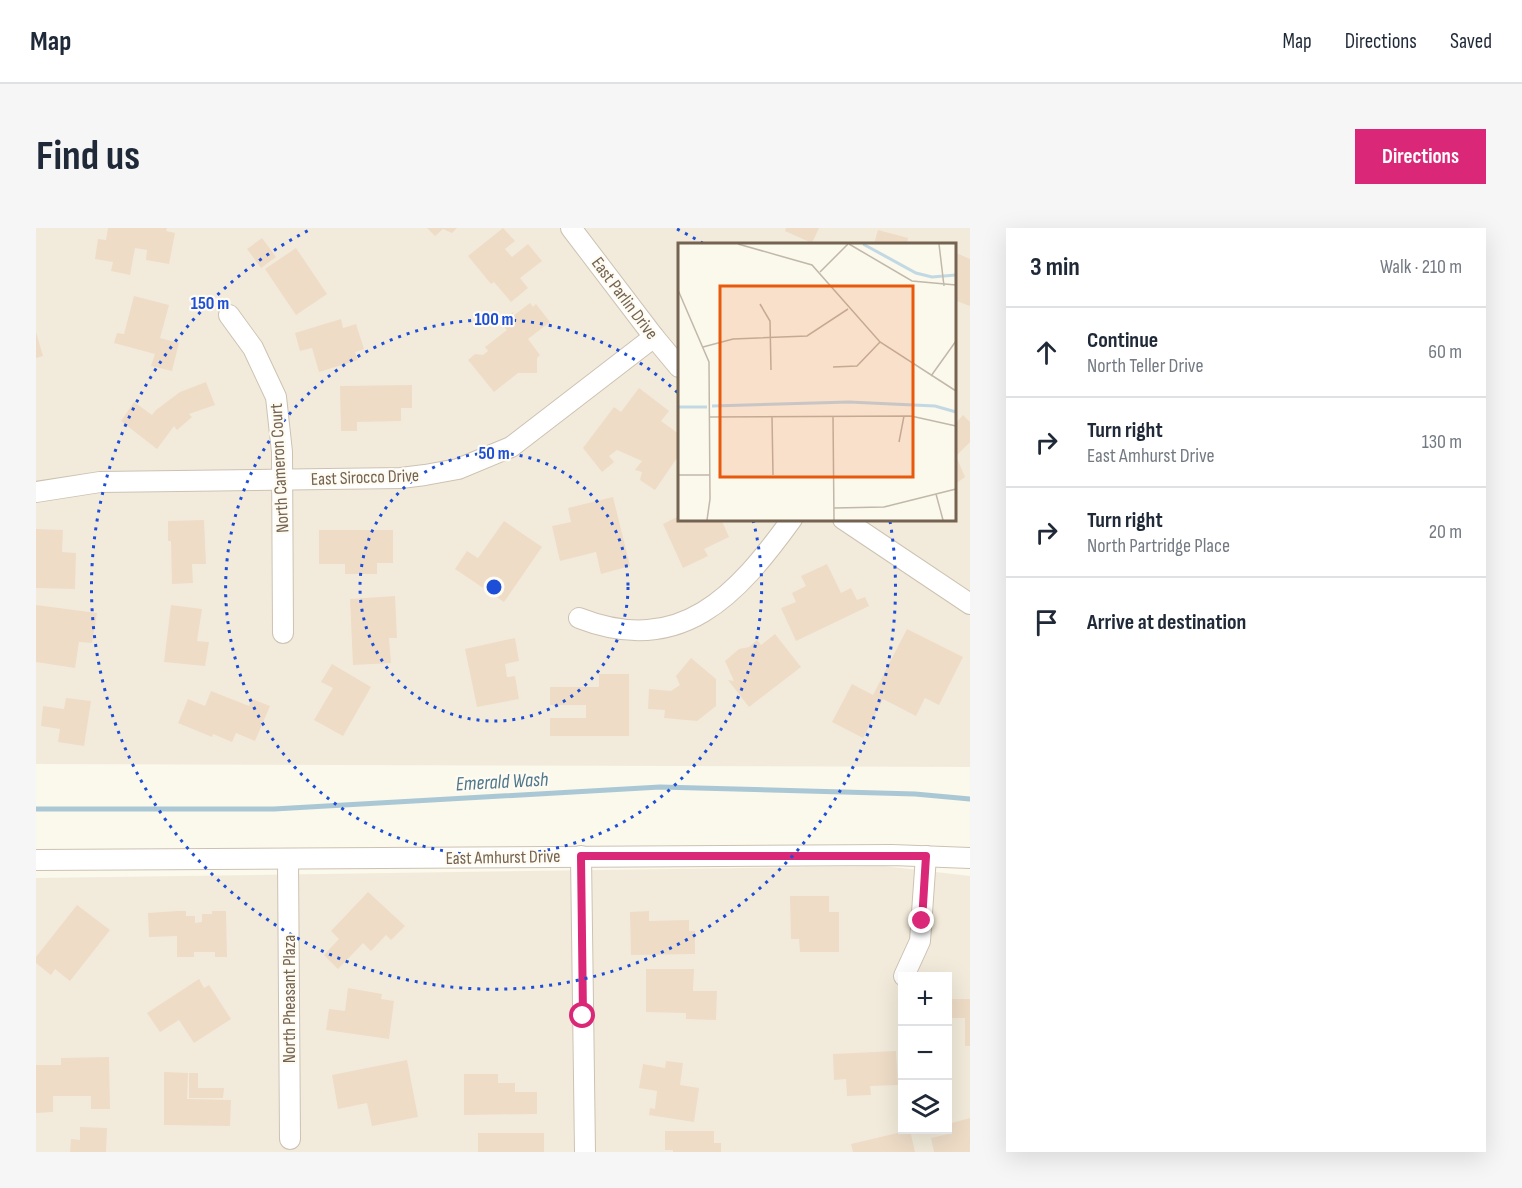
<!DOCTYPE html>
<html lang="en">
<head>
<meta charset="utf-8">
<style>
  :root { --surface:#fff; --page:#f6f6f7; --text:#1f2937; --muted:#747a83; --line:#e0e1e3; --accent:#db2777 }
  body { margin:0; font-family:"Sofia Sans Condensed",sans-serif; background:var(--page); color:var(--text) }
  .controls { position:absolute; right:18px; bottom:18px; display:grid; overflow:hidden; border-radius:0px; box-shadow:0 6px 24px #0002 }
  .controls button { width:54px; height:54px; display:grid; place-items:center; padding:0; border:0; border-bottom:2px solid var(--line); background:var(--surface); color:var(--text); font:30px sans-serif }
  .stop { position:absolute; width:18px; height:18px; margin:-14px; border:4px solid #db2777; border-radius:50%; background:#fff }
  .stop.end { background:#db2777; border-color:#fff; box-shadow:0 2px 6px #0008 }
  .list { margin:0; padding:0; list-style:none }
  h2 { display:flex; justify-content:space-between; align-items:center; height:78px; margin:0; padding:0 24px; font-size:26px }
  h2 small { font-size:20px; font-weight:400; color:var(--muted) }
  .list li { display:grid; grid-template-columns:39px 1fr auto; gap:18px; align-items:center; box-sizing:border-box; height:90px; padding:0 24px; border-top:2px solid var(--line) }
  .list b { display:block; font-size:22px; white-space:nowrap }
  .list p { margin:0; font-size:20px; white-space:nowrap; color:var(--muted) }
  .list em { font-size:20px; font-style:normal; color:var(--muted) }
  .icon { flex:none; width:33px; height:33px; fill:none; stroke:currentColor; stroke-width:2; stroke-linecap:round; stroke-linejoin:round }
  .map { position:relative; flex:none; width:934px; height:924px; overflow:hidden; border-radius:0px }
  header { display:flex; align-items:center; gap:36px; box-sizing:border-box; height:84px; padding:0 30px; background:var(--surface); border-bottom:2px solid var(--line) }
  header strong { font-size:28px }
  nav { display:flex; gap:33px; margin-inline-start:auto; font-size:21px }
  .intro { display:flex; align-items:center; justify-content:space-between; box-sizing:border-box; height:144px; padding:0 36px }
  h1 { margin:0; font-size:42px }
  .button { padding:15px 27px; border-radius:0px; background:var(--accent); color:#fff; font-size:21px; font-weight:700 }
  main { display:flex; gap:36px; padding:0 36px }
  aside { flex:1; background:var(--surface); border-radius:0px; box-shadow:0 6px 24px #0002 }
  .map>svg:first-child { display:block }
</style>
</head>
<body>
<header>
<strong>Map</strong>
<nav><a>Map</a><a>Directions</a><a>Saved</a></nav>
</header>
<div class="intro"><h1>Find us</h1><a class="button">Directions</a></div>
<main>
<div class="map">
<svg width="934" height="924" viewBox="0 0 934 924">
  <rect width="100%" height="100%" fill="#fbf8ec"/>
  <g fill="#f2ebdb" fill-rule="evenodd">
    <path d="M0,0H934V539L0,536ZM643,16H918V291H643Z"/>
    <path d="M848,638L934,648V924H0V650ZM866,748H912V902H866Z"/>
  </g>
  <g fill="none" stroke-linecap="round" stroke-linejoin="round">
    <polyline stroke="#a9c7d4" stroke-width="5" points="0,581 238,581 624,559 879,566 934,571"/>
  </g>
  <g fill="#eedcc6">
    <polygon points="72,0 131,0 130,3 139,5 133,36 110,32 111,22 99,20 94,47 75,43 77,34 59,31 62,11 70,12"/>
    <polygon points="391,0 421,0 416,5 407,1 399,8"/>
    <polygon points="467,0 479,13 469,21 476,29 492,16 506,33 484,50 492,60 475,74 458,54 455,56 432,28"/>
    <polygon points="750,0 783,0 776,15 749,3"/>
    <polygon points="842,2 872,10 871,16 838,16"/>
    <polygon points="226,10 240,29 225,40 211,21"/>
    <polygon points="260,20 291,66 260,87 229,41"/>
    <polygon points="918,24 934,31 934,78 918,72"/>
    <polygon points="98,68 133,77 124,110 143,115 136,143 115,138 119,126 78,115 81,105 88,106"/>
    <polygon points="494,75 497,79 500,76 514,94 492,111 504,127 501,130 501,145 482,145 458,164 432,132 439,126 447,127 452,123 449,119 471,102 464,94 477,84 477,88"/>
    <polygon points="305,91 307,100 320,96 328,121 319,124 322,132 283,144 276,120 264,123 259,105"/>
    <polygon points="0,104 7,128 0,130"/>
    <polygon points="170,154 179,177 153,186 156,189 141,202 138,198 121,221 85,193 98,174 116,187 120,182 144,164"/>
    <polygon points="376,157 376,180 365,180 365,193 321,194 321,203 305,203 304,158"/>
    <polygon points="603,160 633,183 625,193 643,206 643,227 619,262 604,252 606,244 599,242 606,233 581,222 573,228 578,234 566,244 547,220 578,179 585,184"/>
    <polygon points="927,187 934,194 934,214 920,228 929,249 918,257 918,197"/>
    <polygon points="577,269 594,338 565,346 560,324 524,333 516,298 535,294 532,280"/>
    <polygon points="643,288 643,291 685,291 693,309 668,321 672,328 647,340 627,296"/>
    <polygon points="168,292 170,336 156,336 157,355 136,356 135,313 132,313 132,293"/>
    <polygon points="468,293 506,319 468,374 419,341 431,323 442,330"/>
    <polygon points="0,301 27,302 26,324 40,325 39,361 0,360"/>
    <polygon points="283,302 357,302 357,335 341,335 341,346 309,346 309,336 283,336"/>
    <polygon points="791,336 805,365 815,360 821,372 829,369 833,378 760,413 745,380 760,374 756,365 770,358 765,348"/>
    <polygon points="359,368 361,410 353,410 355,435 317,437 314,371"/>
    <polygon points="0,377 61,385 56,415 43,414 39,440 0,434"/>
    <polygon points="135,377 166,381 161,413 173,414 169,438 128,434"/>
    <polygon points="871,401 927,429 903,477 889,470 880,488 847,471 827,510 796,494 816,456 837,467"/>
    <polygon points="739,406 765,439 713,479 692,452 698,453 689,433 703,421 713,419 721,412 725,417"/>
    <polygon points="479,410 483,433 469,436 471,449 479,448 483,471 441,479 429,421"/>
    <polygon points="655,430 680,451 680,478 661,493 628,490 629,482 612,481 613,461 635,463 644,457 640,448"/>
    <polygon points="296,436 335,459 307,508 278,492 297,460 285,454"/>
    <polygon points="563,446 593,446 593,508 514,508 514,490 550,490 550,477 514,477 514,459 563,459"/>
    <polygon points="175,463 213,478 216,471 234,478 219,513 200,505 196,514 177,506 176,509 142,495 152,471 169,478"/>
    <polygon points="30,470 55,473 48,518 22,514 24,501 5,498 7,478 28,481"/>
    <polygon points="332,664 369,698 355,712 350,707 335,723 327,715 302,741 288,727 303,711 295,703"/>
    <polygon points="754,668 793,668 793,684 803,684 803,724 764,724 763,711 755,711"/>
    <polygon points="41,677 74,702 34,753 19,741 15,747 0,735 0,729"/>
    <polygon points="141,683 150,683 150,688 159,688 159,695 166,694 166,686 176,686 176,683 190,683 191,729 179,729 179,724 158,724 158,729 141,729 141,708 113,709 112,685"/>
    <polygon points="613,683 613,693 653,692 653,703 659,703 659,726 595,727 594,684"/>
    <polygon points="610,741 658,741 657,763 681,763 680,792 650,791 650,785 610,784"/>
    <polygon points="163,751 168,760 173,757 195,791 158,815 143,792 124,804 111,785"/>
    <polygon points="312,760 346,766 345,771 358,773 353,811 290,802 293,781 309,783"/>
    <polygon points="912,771 934,771 934,818 929,818 929,790 912,790"/>
    <polygon points="860,823 862,857 834,858 835,867 811,868 810,851 798,852 797,826"/>
    <polygon points="73,829 74,881 55,881 55,868 17,868 17,884 0,885 0,837 25,837 25,830"/>
    <polygon points="371,832 382,889 336,898 331,875 302,881 296,847"/>
    <polygon points="630,833 647,835 644,857 663,860 658,894 613,887 614,880 619,881 621,863 603,860 607,836 629,840"/>
    <polygon points="128,844 152,845 151,871 195,872 194,898 128,897"/>
    <polygon points="153,845 162,845 162,860 188,860 187,870 153,870"/>
    <polygon points="428,846 462,846 462,855 479,855 479,864 501,864 501,886 428,887"/>
    <polygon points="934,890 934,924 898,924 895,910 912,906 912,896"/>
    <polygon points="44,899 71,900 70,924 34,924 35,911 44,912"/>
    <polygon points="874,902 879,924 817,924 815,916"/>
    <polygon points="629,903 678,903 678,915 685,915 685,924 637,924 637,922 629,922"/>
    <rect x="442" y="905" width="66" height="19"/>
  </g>
  <g fill="none" stroke-linecap="round" stroke-linejoin="round">
    <defs>
      <g id="minor">
        <polyline points="535,0 618,109 643,139"/>
        <polyline points="193,87 217,120 240,169 246,224 247,405"/>
        <polyline points="0,264 64,254 365,250 389,247 422,241 475,219 618,109"/>
        <polyline points="807,291 934,376"/>
        <path d="M543,390C645,430 701,367 756,291"/>
        <polyline points="545,628 549,924"/>
        <polyline points="0,632 856,627 934,630"/>
        <polyline points="252,632 254,911"/>
        <polyline points="868,748 884,713 890,628"/>
      </g>
    </defs>
    <use href="#minor" stroke="#cdc2b2" stroke-width="22"/>
    <use href="#minor" stroke="#fff" stroke-width="20"/>
  </g>
  <g fill="none" stroke-linecap="round" stroke-linejoin="round">
    <polyline stroke="#db2777" stroke-width="8" points="547,788 545,628 890,628 886,693"/>
  </g>
  <g fill="none" stroke="#1d4ed8" stroke-width="3" stroke-dasharray="3 6">
    <circle cx="458" cy="359" r="134"/>
    <path d="M717 292A268 268 0 1 1 642 165"/>
    <path d="M641 1A402 402 0 0 1 668 16M854 293A402 402 0 1 1 275 1"/>
  </g>
  <g text-anchor="middle" stroke-width="4.5" stroke-linejoin="round" paint-order="stroke">
    <g font-size="18" fill="#756351" stroke="#fefbf3">
      <text transform="translate(589 70) rotate(53)" y="6">East Parlin Drive</text>
      <text transform="translate(243 240) rotate(-93)" y="6">North Cameron Court</text>
      <text transform="translate(329 249) rotate(-2)" y="6">East Sirocco Drive</text>
      <text transform="translate(467 629) rotate(-1)" y="6">East Amhurst Drive</text>
      <text transform="translate(253 771) rotate(-90)" y="6">North Pheasant Plaza</text>
    </g>
    <g font-size="20" font-style="italic" fill="#4f788c" stroke="#fefbf3">
      <text transform="translate(466 553) rotate(-3)" y="7">Emerald Wash</text>
    </g>
  </g>
  <g transform="translate(642 15)">
    <rect width="278" height="278" fill="#fbf8ec"/>
    <path fill="none" stroke="#c2d9e4" stroke-width="3" d="M185,1L238,30L254,34L278,32M34,163L171,159L257,163L278,169M0,164H29"/>
    <path fill="none" stroke="#c1b8a9" stroke-width="1.5" d="M60,1L134,22L202,99L278,148M171,1L234,38L278,42M261,1L266,43M142,29L170,1M0,47L31,119L32,256L29,277M82,61L92,78L93,127M25,104L55,96L129,93L170,66M155,124L179,123L202,99M253,133L278,98M155,173L156,277M31,174L233,173L278,183M94,174L95,232M221,199L226,173M0,232H32M258,251L265,277M156,265L206,264L278,246"/>
    <path fill="#e8590c" fill-opacity="0.15" stroke="#e8590c" stroke-width="3" d="M42,43H235V234H42Z"/>
    <rect width="278" height="278" fill="none" stroke="#756351" stroke-width="3"/>
  </g>
  <circle cx="458" cy="359" r="9" fill="#1d4ed8" stroke="#fefbf3" stroke-width="3"/>
  <g font-size="18" text-anchor="middle" font-weight="bold" fill="#1d4ed8" stroke="#fefbf3" stroke-width="4.5" stroke-linejoin="round" paint-order="stroke">
    <text x="174" y="81">150 m</text>
    <text x="458" y="97">100 m</text>
    <text x="458" y="231">50 m</text>
  </g>
</svg>
<div class="controls">
<button>+</button>
<button>−</button>
<button><svg class="icon" aria-label="layers" viewBox="0 0 24 24"><path d="M12 4l9 5-9 5-9-5zM3 14l9 5 9-5"/></svg></button>
</div>
<div class="stop" style="left:547px;top:788px"></div>
<div class="stop end" style="left:886px;top:693px"></div>
</div>
<aside>
<h2>3 min<small>Walk · 210 m</small></h2>
<ul class="list">
<li><svg class="icon" aria-label="ahead" viewBox="0 0 24 24"><path d="M12 20V5M6 11l6-6 6 6"/></svg><div><b>Continue</b><p>North Teller Drive</p></div><em>60 m</em></li>
<li><svg class="icon" aria-label="right" viewBox="0 0 24 24"><path d="M7 20v-9h11M14 6l5 5-5 5"/></svg><div><b>Turn right</b><p>East Amhurst Drive</p></div><em>130 m</em></li>
<li><svg class="icon" aria-label="right" viewBox="0 0 24 24"><path d="M7 20v-9h11M14 6l5 5-5 5"/></svg><div><b>Turn right</b><p>North Partridge Place</p></div><em>20 m</em></li>
<li><svg class="icon" aria-label="arrive" viewBox="0 0 24 24"><path d="M6 21V4h12l-3 4 3 4H6"/></svg><div><b>Arrive at destination</b></div></li>
</ul>
</aside>
</main>
</body>
</html>
